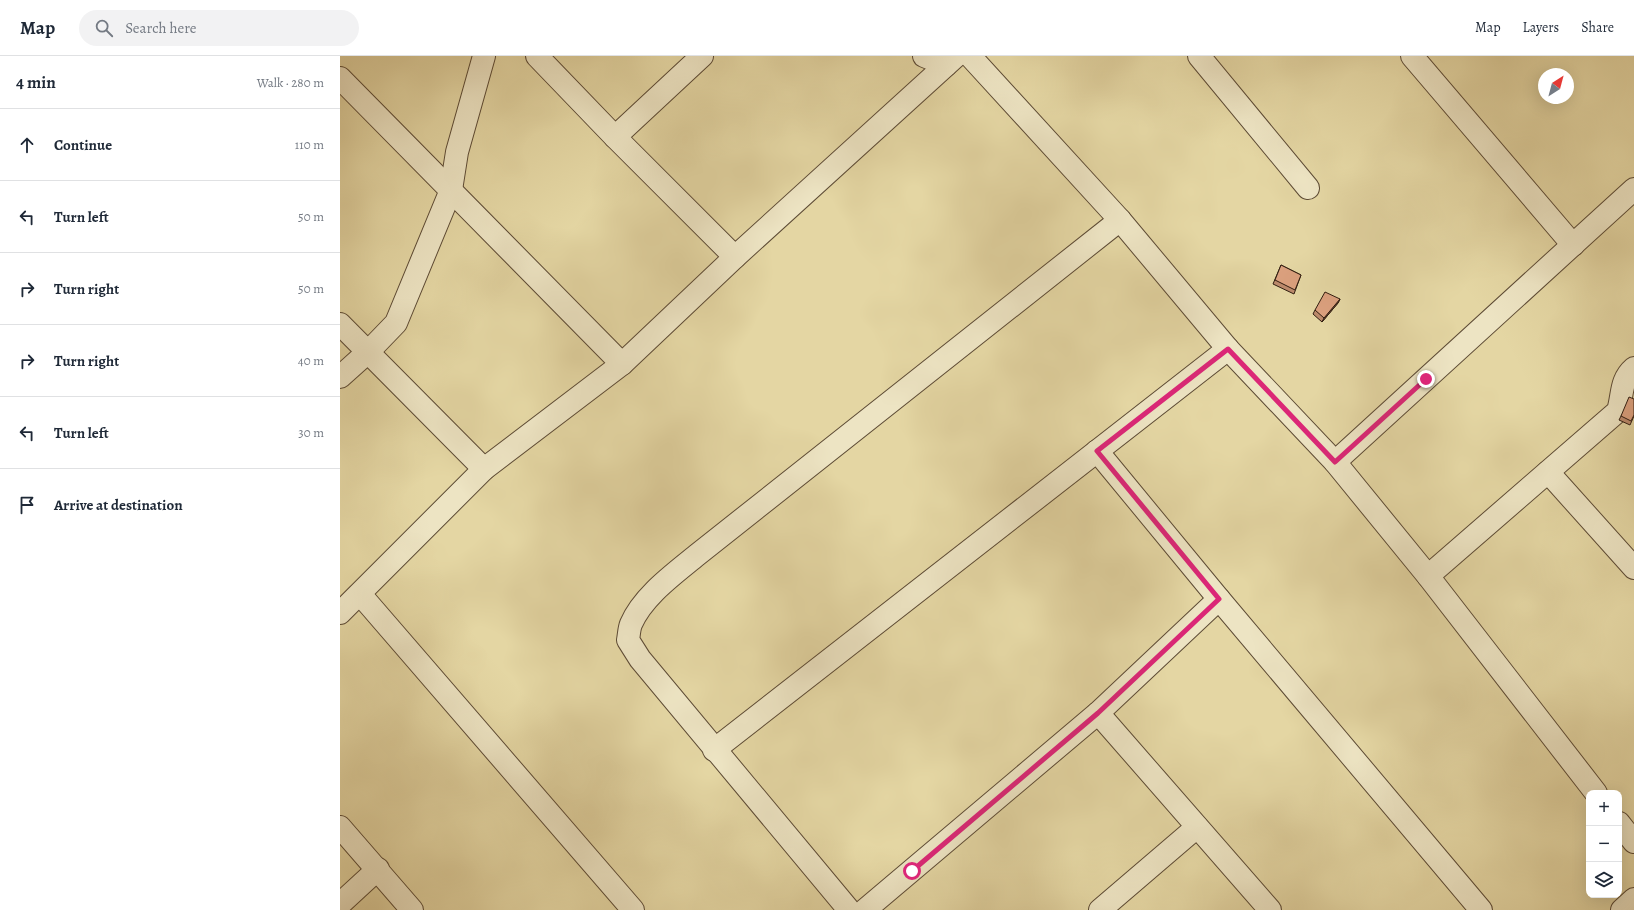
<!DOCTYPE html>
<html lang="en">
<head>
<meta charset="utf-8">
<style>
  :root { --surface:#fff; --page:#f2f2f3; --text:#1f2937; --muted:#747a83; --line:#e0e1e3 }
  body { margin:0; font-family:Alegreya,serif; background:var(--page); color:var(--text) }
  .controls { position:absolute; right:12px; bottom:12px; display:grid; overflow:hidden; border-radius:8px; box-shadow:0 4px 16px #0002 }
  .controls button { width:36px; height:36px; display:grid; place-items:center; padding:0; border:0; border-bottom:1px solid var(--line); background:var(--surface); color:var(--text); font:20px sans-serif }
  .compass { position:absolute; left:1198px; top:12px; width:36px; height:36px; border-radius:50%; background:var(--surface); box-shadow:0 4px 16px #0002; rotate:36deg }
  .stop { position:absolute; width:12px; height:12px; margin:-9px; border:3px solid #db2777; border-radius:50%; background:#fff }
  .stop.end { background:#db2777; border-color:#fff; box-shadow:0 1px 4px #0008 }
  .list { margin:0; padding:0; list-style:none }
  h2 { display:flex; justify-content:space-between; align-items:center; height:52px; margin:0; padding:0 16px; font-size:17px }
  h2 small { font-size:13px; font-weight:400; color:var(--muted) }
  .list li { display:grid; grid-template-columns:26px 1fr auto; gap:12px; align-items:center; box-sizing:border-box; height:72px; padding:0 16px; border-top:1px solid var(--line) }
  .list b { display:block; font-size:15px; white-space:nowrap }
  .list em { font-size:13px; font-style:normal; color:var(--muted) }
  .icon { flex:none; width:22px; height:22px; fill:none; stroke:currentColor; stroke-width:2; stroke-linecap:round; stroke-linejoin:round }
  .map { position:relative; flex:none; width:1294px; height:854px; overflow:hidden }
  header { display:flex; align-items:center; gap:24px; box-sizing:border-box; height:56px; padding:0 20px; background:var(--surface); border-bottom:1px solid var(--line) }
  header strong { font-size:19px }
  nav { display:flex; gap:22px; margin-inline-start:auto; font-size:14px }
  .search { width:280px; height:36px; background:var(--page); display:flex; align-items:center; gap:10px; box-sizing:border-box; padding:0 14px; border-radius:22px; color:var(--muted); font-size:15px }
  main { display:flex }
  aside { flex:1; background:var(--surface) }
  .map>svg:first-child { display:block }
</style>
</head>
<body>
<header>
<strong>Map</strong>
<div class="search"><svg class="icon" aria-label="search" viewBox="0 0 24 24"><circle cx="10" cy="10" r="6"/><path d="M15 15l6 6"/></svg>Search here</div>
<nav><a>Map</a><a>Layers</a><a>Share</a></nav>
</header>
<main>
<aside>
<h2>4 min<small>Walk · 280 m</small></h2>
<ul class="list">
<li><svg class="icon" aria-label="ahead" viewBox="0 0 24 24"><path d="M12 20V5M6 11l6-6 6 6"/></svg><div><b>Continue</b></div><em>110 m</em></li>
<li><svg class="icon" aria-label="left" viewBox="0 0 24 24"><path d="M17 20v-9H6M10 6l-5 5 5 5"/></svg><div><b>Turn left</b></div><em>50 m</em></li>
<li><svg class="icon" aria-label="right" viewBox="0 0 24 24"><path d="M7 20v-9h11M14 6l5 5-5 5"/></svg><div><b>Turn right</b></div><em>50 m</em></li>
<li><svg class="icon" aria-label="right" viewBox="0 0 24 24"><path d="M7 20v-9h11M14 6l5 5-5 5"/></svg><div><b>Turn right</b></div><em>40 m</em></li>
<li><svg class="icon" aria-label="left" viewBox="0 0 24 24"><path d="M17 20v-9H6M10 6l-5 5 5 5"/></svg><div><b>Turn left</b></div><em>30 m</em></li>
<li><svg class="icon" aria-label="arrive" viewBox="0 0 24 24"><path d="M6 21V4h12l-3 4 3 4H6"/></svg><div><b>Arrive at destination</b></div></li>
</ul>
</aside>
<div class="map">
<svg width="1294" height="854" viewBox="0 0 1294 854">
  <rect width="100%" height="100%" fill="#e4d6a3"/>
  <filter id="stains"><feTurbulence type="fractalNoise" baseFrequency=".005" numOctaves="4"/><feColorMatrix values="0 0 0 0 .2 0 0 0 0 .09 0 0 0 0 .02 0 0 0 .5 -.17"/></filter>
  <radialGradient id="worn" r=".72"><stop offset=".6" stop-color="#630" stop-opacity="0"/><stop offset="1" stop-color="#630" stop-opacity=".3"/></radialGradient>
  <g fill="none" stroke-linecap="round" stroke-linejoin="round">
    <defs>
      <g id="street">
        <polyline points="197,0 275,81 395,201"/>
        <polyline points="584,0 606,9"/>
        <polyline points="630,0 780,164 888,293 995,406 1088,520 1256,737"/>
        <polyline points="859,0 968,132"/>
        <polyline points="1072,0 1233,189"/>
        <polyline points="0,22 282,308"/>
        <polyline points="275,81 362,0"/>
        <polyline points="0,268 144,413"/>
        <polyline points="0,321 29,295 56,267 111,134 117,96 144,0"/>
        <polyline points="757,395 879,543 1141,854"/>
        <polyline points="995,406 1294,133"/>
        <polyline points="1208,416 1294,512"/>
        <path d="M1088,520L1278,355C1283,339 1280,324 1294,312"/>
        <polyline points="20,538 293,854"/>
        <polyline points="0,557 144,413 282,308 395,201 616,0"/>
        <polyline points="758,657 930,854"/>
        <polyline points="374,694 888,293"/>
        <polyline points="1279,767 1294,786"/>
        <polyline points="0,771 72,854"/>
        <polyline points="0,848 38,813"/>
        <path d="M509,854L300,603L288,584C289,579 289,573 291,568C303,540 334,518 357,499L780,164"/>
        <polyline points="525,854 758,657 879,543"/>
        <polyline points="760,854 857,771"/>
        <polyline points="1282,854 1294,843"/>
      </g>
    </defs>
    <use href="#street" stroke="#5d4b35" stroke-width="24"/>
    <use href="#street" stroke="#ede4c3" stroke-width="22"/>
  </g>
  <g fill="#bc8a6c" stroke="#301d10">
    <polygon points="941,209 961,219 954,238 933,228"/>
    <polygon points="1000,243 998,247 982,266 973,258 975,254"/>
    <polygon points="1294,343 1294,360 1290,369 1279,364 1281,360"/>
  </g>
  <polygon fill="#997058" stroke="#301d10" points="1000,243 998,247 982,266 984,262"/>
  <g fill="#dba07e" stroke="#301d10">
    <polygon points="941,209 961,219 955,234 935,224"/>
    <polygon points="985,236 1000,243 984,262 975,254"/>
    <polygon points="1289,341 1294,343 1294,359 1291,365 1281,360"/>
  </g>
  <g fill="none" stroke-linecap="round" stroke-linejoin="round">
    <polyline stroke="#db2777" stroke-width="5" points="572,815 758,657 879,543 757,395 888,293 995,406 1086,323"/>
  </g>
  <rect width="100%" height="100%" filter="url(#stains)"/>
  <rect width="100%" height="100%" fill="url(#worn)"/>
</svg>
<div class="controls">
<button>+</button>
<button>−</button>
<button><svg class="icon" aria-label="layers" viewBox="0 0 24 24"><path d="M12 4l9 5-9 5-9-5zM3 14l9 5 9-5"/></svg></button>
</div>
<svg class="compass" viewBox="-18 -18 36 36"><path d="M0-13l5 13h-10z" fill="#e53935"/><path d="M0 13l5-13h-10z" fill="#747a83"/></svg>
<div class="stop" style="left:572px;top:815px"></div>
<div class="stop end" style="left:1086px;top:323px"></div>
</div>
</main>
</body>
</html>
